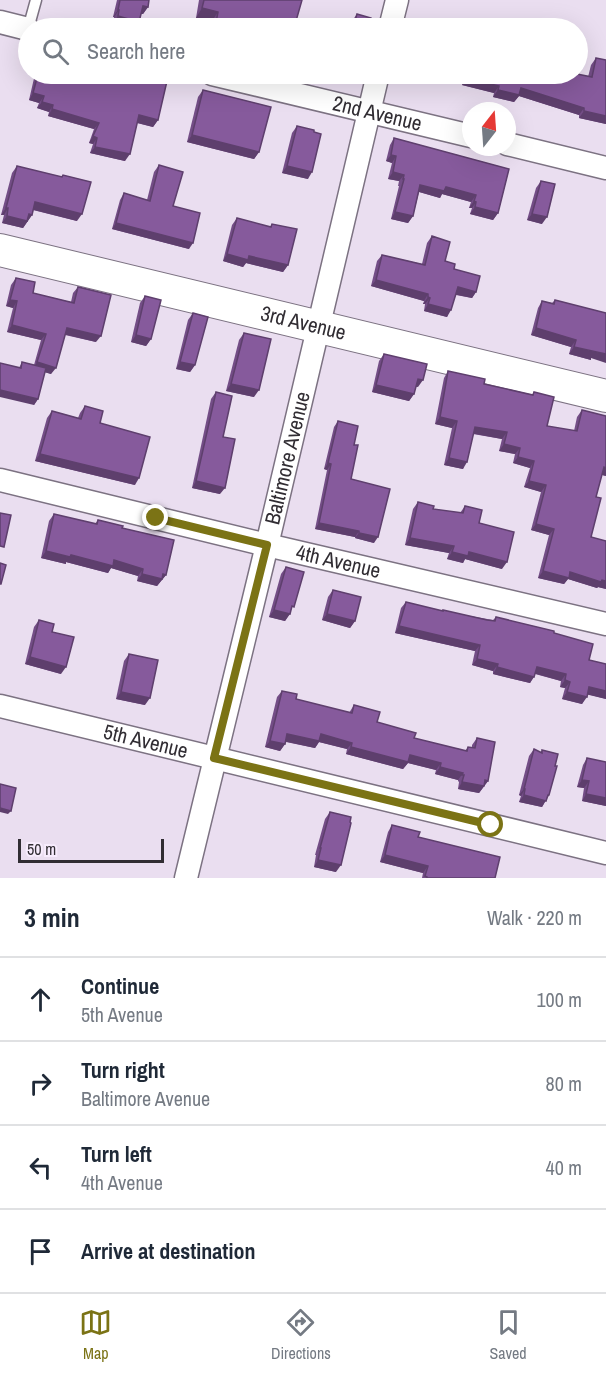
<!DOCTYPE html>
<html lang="en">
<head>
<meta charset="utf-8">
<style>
  :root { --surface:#fff; --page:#f6f6f7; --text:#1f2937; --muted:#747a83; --line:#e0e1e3; --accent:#7b7315 }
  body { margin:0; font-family:"Archivo Narrow",sans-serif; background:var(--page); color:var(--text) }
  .compass { position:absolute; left:462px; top:102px; width:54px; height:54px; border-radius:50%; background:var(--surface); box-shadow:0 6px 24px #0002; rotate:17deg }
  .scale { position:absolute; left:18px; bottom:15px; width:146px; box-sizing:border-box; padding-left:6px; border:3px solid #312d33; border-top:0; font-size:16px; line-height:21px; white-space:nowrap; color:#312d33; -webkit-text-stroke:4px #f7ecfd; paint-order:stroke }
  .stop { position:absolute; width:18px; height:18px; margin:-14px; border:4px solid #7b7315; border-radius:50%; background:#fff }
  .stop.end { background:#7b7315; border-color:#fff; box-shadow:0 2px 6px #0008 }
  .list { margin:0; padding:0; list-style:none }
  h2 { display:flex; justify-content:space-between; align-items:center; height:78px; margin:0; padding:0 24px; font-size:26px }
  h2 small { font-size:20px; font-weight:400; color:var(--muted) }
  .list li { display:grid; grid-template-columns:39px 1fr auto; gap:18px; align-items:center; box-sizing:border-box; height:84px; padding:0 24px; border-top:2px solid var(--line) }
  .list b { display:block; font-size:22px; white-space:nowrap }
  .list p { margin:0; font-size:20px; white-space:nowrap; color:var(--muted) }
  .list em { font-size:20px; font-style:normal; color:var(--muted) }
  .icon { flex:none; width:33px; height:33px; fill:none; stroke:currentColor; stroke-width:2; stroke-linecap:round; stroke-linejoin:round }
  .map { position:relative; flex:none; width:606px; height:878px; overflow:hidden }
  .search { position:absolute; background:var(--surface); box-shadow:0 6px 24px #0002; left:18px; right:18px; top:18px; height:66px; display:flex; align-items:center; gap:15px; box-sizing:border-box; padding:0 21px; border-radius:33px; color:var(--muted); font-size:22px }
  .sheet { height:414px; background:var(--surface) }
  nav { display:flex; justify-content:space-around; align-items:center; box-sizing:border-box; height:84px; border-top:2px solid var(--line); background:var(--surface); font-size:16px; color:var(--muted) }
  nav a { display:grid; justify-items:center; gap:3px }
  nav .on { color:var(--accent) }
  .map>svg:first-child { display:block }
</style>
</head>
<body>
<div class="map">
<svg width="606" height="878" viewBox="0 0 606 878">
  <rect width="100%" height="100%" fill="#eadef0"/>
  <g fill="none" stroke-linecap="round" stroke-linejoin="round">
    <defs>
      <polyline id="lane" points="28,29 36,0"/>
      <g id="street">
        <polyline points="0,22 28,29"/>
        <polyline points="390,28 397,0"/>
        <path id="s1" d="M212,74L471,136"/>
        <polyline points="507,144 606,168"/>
        <path id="s2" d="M0,480L267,545L606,624"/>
        <path id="s3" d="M0,706L606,853"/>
        <path id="s4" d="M186,878L267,545L378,74"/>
      </g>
      <g id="secondary">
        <path id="s5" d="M0,250L606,396"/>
      </g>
    </defs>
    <use href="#lane" stroke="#7c7282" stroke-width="13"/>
    <use href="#street" stroke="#7c7282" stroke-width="25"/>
    <use href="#secondary" stroke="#7c7282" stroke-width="34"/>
    <use href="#lane" stroke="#fff" stroke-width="10"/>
    <use href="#street" stroke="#fff" stroke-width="22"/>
    <use href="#secondary" stroke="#fff" stroke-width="32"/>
  </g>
  <g fill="#734d86">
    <polygon points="117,0 149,0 148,7 143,14 141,14 139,22 134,28 113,23 114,17 113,17"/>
    <polygon points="199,0 302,0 294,28 210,28 212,21 196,18"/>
    <polygon points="357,14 369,28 350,28 352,21"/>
    <polygon points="596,58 606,124 579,118 579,115 519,96 514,102 493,97 494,93 462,85 463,83 457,81 458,74 577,74 588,77 591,65"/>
    <polygon points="35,74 116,74 139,80 142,75 158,120 153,127 137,123 125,161 90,153 93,144 89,143 94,129 48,116 49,112 37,108 39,103 29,100"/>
    <polygon points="203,90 259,152 254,159 187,142 198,97"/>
    <polygon points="297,126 308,179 282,173 292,133"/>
    <polygon points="394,138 509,169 498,213 493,220 470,214 472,208 469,208 471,202 442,194 440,198 419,192 413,216 408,223 391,219 399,186 398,186 399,181 388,179 392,163 386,161 390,145"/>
    <polygon points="159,165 173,206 189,249 112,229 120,200 124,193 147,200 154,172"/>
    <polygon points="17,166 62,177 63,175 77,221 33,210 32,215 23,228 2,223 4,215 1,215 12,173"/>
    <polygon points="541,181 542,224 527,220 536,188"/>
    <polygon points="237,218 270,227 272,224 288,265 283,272 246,263 243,267 223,261 232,225"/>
    <polygon points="432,236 445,261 476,292 472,298 456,295 447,317 424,311 425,304 423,304 424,301 371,286 377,261 382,255 422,264 427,243"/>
    <polygon points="16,278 33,293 71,302 73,293 78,287 96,342 65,335 51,374 45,372 38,399 34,405 19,368 22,362 34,365 41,340 7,332 13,308 6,306 11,285"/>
    <polygon points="145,296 151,339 146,346 131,342 140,303"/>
    <polygon points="555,300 591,358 591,360 569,354 571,347 531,335 538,308 542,301 552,303"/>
    <polygon points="193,313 195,365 190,372 176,369 188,320"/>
    <polygon points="244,333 254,397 226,391 239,340"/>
    <polygon points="384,354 418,387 416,387 414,394 409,401 372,392 379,361"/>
    <polygon points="448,371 484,384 532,395 534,392 547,426 574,431 577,417 582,410 606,476 602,475 596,497 591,537 606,541 606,589 598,587 597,588 568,579 564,584 538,578 549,535 531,530 541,492 524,487 530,468 513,463 515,454 499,451 502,439 473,434 463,469 444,465 452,428 435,424 444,378"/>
    <polygon points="216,392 223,437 220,494 192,488 211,399"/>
    <polygon points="85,406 100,423 135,485 35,461 47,418 52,411 78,418 80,413"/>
    <polygon points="338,421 354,445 351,479 374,543 355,538 355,537 315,529 327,470 324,469 334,427"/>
    <polygon points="418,502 433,509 460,513 465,506 479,523 502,569 465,559 463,563 447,559 449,553 405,545 413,509"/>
    <polygon points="54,514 95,524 98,520 122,528 166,575 157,586 137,581 138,576 111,568 108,573 66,562 66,564 41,558 49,521"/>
    <polygon points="286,567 290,613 285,621 269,617 281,574"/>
    <polygon points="333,590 355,621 350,628 322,620 328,597"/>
    <polygon points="406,602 442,611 493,620 496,617 554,633 589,660 606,664 606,699 587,694 582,704 562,699 565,688 560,687 561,681 535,674 530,683 493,674 493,671 472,665 475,651 395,633 401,608"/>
    <polygon points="39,620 52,632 61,674 25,664 34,627"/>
    <polygon points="129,654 145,705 116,699 124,661"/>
    <polygon points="282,691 296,699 349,713 354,705 377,722 414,738 465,751 468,747 472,748 472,745 477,738 488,781 479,793 458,789 459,782 458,781 458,780 435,774 436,770 408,763 403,769 346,754 347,749 319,742 315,748 286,742 285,744 280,751 265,747 277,697"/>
    <polygon points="534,749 541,752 542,750 555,766 549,795 542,807 519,802 521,796 519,795 529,756"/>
    <polygon points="587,758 606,806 582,801 584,788 577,787 583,765"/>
    <polygon points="330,812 336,872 314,867 316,855 315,855 325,819"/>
    <polygon points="392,825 418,837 495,878 422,878 423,873 380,862 388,832"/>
  </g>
  <g fill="#5e3f6d">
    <polygon points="143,6 148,7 143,14 138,13"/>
    <polygon points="202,8 218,12 212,21 196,18"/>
    <polygon points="118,10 119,10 114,17 113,17"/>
    <polygon points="118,16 139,22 134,28 113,23"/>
    <polygon points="337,74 356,74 352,79 336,75"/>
    <polygon points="461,74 468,76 463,83 457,81"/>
    <polygon points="467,78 499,86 494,93 462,85"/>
    <polygon points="521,88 584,108 579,115 519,96 514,102 493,97 498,90"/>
    <polygon points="33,93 44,96 39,103 29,100"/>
    <polygon points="42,102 53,105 49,112 37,108"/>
    <polygon points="52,109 99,123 94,129 48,116"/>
    <polygon points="584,111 606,116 606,124 579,118"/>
    <polygon points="139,115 158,120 153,127 134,122"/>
    <polygon points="192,135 259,152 254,159 187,142"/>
    <polygon points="93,136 97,138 93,144 89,143"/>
    <polygon points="95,147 130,154 125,161 90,153"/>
    <polygon points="391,155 396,156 392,163 386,161"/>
    <polygon points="287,166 312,172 308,179 282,173"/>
    <polygon points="393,172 404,175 399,181 388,179"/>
    <polygon points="420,185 446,187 476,195 471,202 442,194 440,198 416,191"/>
    <polygon points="474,201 476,202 472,208 469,208"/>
    <polygon points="35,202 82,214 77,221 30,209"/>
    <polygon points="475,207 498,213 493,220 470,214"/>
    <polygon points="6,208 8,208 4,215 1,215"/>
    <polygon points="395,212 413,216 408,223 391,219"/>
    <polygon points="29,214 32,215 23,228 2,223 7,216"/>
    <polygon points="532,214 547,217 542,224 527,220"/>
    <polygon points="116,223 193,243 189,249 112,229"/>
    <polygon points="227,254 249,256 288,265 283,272 246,263 243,267 223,261"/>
    <polygon points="376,280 428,294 424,301 371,286"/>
    <polygon points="458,287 476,292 472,298 453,294"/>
    <polygon points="428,297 430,298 425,304 423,304"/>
    <polygon points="10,300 17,301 13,308 6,306"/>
    <polygon points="428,304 451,310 447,317 424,311"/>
    <polygon points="12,325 46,334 41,340 7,332"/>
    <polygon points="67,328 101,336 96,342 63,334"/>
    <polygon points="536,328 576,340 571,347 531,335"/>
    <polygon points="136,335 151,339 146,346 131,342"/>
    <polygon points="574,347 606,354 606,363 591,358 591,360 569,354"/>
    <polygon points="37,362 56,368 51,374 33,369"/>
    <polygon points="180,362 195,365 190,372 176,369"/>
    <polygon points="418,379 423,380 418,387 413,386"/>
    <polygon points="231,384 259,390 254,397 226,391"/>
    <polygon points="376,385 414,394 409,401 372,392"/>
    <polygon points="0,390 38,399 34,405 0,397"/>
    <polygon points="440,417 457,421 452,428 435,424"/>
    <polygon points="475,427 507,432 502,439 470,433"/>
    <polygon points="504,444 520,448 515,454 499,451"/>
    <polygon points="40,454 139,478 135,485 35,461"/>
    <polygon points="518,457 534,461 530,468 513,463"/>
    <polygon points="449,458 467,462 463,469 444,465"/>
    <polygon points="328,463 331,464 327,470 324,469"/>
    <polygon points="604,467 606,468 606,476 599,474"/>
    <polygon points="196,481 225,488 220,494 192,488"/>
    <polygon points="529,481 546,485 541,492 524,487"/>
    <polygon points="319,523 359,531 355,537 315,529"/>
    <polygon points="536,524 554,529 549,535 531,530"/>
    <polygon points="359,533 378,537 374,543 355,538"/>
    <polygon points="410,538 454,546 449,553 405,545"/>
    <polygon points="46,551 114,560 143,569 138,576 111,568 108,573 66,562 66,564 41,558"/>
    <polygon points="452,552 469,552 507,562 502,569 465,559 463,563 447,559"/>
    <polygon points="543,571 570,572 606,581 606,589 598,587 597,588 568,579 564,584 538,578"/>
    <polygon points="142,574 163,574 166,575 157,586 137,581"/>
    <polygon points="274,610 290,614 285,621 269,617"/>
    <polygon points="327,614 355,621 350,628 322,620"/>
    <polygon points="399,626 480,645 475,651 395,633"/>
    <polygon points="30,657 66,667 61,674 25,664"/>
    <polygon points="477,659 498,664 493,671 472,665"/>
    <polygon points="497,667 534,677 530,683 493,674"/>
    <polygon points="537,667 566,674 561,681 533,673"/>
    <polygon points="565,680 570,682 565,688 560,687"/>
    <polygon points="589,687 606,691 606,699 585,694"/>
    <polygon points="121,692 150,698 145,705 116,699"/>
    <polygon points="567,692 587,697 582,704 562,699"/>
    <polygon points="287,734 321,734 352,743 347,749 319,742 315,748 283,741"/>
    <polygon points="270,741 285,744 280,751 265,747"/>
    <polygon points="351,747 410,755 441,763 436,770 408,763 403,769 346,754"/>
    <polygon points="440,767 463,773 458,780 435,774"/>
    <polygon points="485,780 488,781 479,793 458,789 462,782"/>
    <polygon points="582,780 589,781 584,788 577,787"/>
    <polygon points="524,789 525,789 521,796 519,795"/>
    <polygon points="586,794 606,798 606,806 582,801"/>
    <polygon points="524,795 549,795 542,807 519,802"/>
    <polygon points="0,808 11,811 8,814 0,812"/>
    <polygon points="385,855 428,866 423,873 380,862"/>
    <polygon points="318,860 341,865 336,872 314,867"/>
  </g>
  <g fill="#865a9c" stroke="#5e3f6d" stroke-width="1.5">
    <polygon points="120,0 149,0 148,7 143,6 139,22 118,16 119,10 118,10"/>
    <polygon points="204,0 302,0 294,28 215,28 218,12 202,8"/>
    <polygon points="357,14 371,18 369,28 353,28"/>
    <polygon points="596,58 606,60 606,116 584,111 584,108 521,88 519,95 498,90 499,86 467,78 468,76 461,74 577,74 592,77"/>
    <polygon points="38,74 116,74 141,80 142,75 167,81 158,120 139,115 130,154 95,147 97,138 93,136 99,123 52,109 53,105 42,102 44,96 33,93"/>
    <polygon points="203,90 271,107 259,152 192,135"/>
    <polygon points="297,126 314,130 314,132 321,134 312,172 287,166"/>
    <polygon points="394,138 509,169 498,213 475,207 476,202 474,201 476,195 446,187 444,191 420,185 413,216 395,212 404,179 403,179 404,175 393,172 396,156 391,155"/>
    <polygon points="159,165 183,172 173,206 200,213 193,243 116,223 124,193 150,201"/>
    <polygon points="17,166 62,177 63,175 91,182 82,214 35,202 32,215 29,214 27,221 7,216 8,208 6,208"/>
    <polygon points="541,181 555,184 547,217 532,214"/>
    <polygon points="237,218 271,227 272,224 297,229 288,265 249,256 248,260 227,254"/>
    <polygon points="432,236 450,242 445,261 455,264 454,269 480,276 476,292 458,287 451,310 428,304 430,298 428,297 428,294 376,280 382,255 425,265"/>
    <polygon points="16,278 35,282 33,293 74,303 78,287 111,295 101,336 67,328 56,368 37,362 46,334 12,325 17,301 10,300"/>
    <polygon points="145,296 161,300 151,339 136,335"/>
    <polygon points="555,300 606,313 606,354 574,347 576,340 536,328 542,301 554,304"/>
    <polygon points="193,313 208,317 195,365 180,362"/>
    <polygon points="244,333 271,339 259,390 231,384"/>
    <polygon points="384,354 427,364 423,380 418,379 414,394 376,385"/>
    <polygon points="22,362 46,368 38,399 0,390 0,363 21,368"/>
    <polygon points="448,371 485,379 484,384 533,395 534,392 554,397 547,426 577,431 582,410 606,416 606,468 604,467 596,497 601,498 591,537 606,541 606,581 602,580 601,582 570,572 569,578 543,571 554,529 536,524 546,485 529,481 534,461 518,457 520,448 504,444 507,432 475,427 467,462 449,458 457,421 440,417"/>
    <polygon points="216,392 232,396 223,437 235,439 225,488 196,481"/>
    <polygon points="85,406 103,411 100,423 150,437 139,478 40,454 52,411 81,419"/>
    <polygon points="338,421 358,426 354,445 358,445 351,479 390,489 378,537 359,533 359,531 319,523 331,464 328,463"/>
    <polygon points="418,502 434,506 433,509 463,513 465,506 482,510 479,523 514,532 507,562 469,552 468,556 452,552 454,546 410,538"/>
    <polygon points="0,513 11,515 4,547 0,546"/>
    <polygon points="54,514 97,524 98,520 123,526 122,528 174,540 166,575 163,574 162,579 142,574 143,569 114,560 113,566 71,555 70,557 46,551"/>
    <polygon points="0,563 6,565 1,584 0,584"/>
    <polygon points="286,567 304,572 294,607 292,606 290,614 274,610"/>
    <polygon points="333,590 361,597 355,621 327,614"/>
    <polygon points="406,602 443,611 443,610 487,620 495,621 496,617 554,631 554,633 593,644 589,660 606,664 606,691 589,687 587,697 567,692 570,682 565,680 566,674 537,667 534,677 497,667 498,664 477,659 480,645 399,626"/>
    <polygon points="39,620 54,624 52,632 74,637 66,667 30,657"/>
    <polygon points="129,654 158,660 150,698 121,692"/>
    <polygon points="282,691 297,694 296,699 352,713 354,705 380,712 377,722 416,733 414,738 467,751 468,747 475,748 477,738 495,742 488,781 485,780 484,786 462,782 464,775 462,775 463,773 440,767 441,763 410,755 408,762 351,747 352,743 321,734 319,741 287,734 285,744 270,741"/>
    <polygon points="534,749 542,753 542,750 558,754 555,766 557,766 549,795 548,795 546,801 524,795 525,789 524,789"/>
    <polygon points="587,758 606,762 606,798 586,794 589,781 582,780"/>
    <polygon points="0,784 16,788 11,811 0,808"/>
    <polygon points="330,812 351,817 350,822 351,823 341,865 318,860 321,848 320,848"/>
    <polygon points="392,825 420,832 418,837 500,857 495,878 427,878 427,877 425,876 428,866 385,855"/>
  </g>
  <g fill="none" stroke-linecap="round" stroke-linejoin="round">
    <polyline stroke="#7b7315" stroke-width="8" points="156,518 267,545 214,758 491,825"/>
  </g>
  <g text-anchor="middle" stroke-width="6" stroke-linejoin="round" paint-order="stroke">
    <g font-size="21" fill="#312d33" stroke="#f7ecfd">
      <text dy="7" stroke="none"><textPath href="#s1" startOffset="170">2nd Avenue</textPath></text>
      <text dy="7" stroke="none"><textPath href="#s5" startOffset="312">3rd Avenue</textPath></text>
      <text dy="7" stroke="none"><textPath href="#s4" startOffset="432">Baltimore Avenue</textPath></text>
      <text dy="7" stroke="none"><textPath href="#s2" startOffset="348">4th Avenue</textPath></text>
      <text dy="7" stroke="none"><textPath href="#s3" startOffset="150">5th Avenue</textPath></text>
    </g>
  </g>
</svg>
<svg class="compass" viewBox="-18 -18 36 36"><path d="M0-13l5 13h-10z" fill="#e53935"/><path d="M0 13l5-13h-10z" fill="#747a83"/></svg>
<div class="scale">50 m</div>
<div class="stop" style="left:491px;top:825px"></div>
<div class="stop end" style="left:156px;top:518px"></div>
<div class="search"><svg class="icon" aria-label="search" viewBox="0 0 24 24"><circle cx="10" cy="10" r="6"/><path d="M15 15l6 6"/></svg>Search here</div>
</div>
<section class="sheet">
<h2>3 min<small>Walk · 220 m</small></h2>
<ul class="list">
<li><svg class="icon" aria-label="ahead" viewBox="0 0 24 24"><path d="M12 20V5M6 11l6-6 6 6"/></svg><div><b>Continue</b><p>5th Avenue</p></div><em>100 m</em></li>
<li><svg class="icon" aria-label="right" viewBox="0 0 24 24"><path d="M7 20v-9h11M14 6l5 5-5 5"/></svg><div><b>Turn right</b><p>Baltimore Avenue</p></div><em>80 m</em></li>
<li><svg class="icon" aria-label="left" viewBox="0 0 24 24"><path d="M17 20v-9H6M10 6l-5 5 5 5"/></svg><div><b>Turn left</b><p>4th Avenue</p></div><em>40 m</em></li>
<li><svg class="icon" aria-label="arrive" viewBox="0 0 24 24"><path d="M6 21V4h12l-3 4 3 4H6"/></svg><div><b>Arrive at destination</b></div></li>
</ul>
</section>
<nav>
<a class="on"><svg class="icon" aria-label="map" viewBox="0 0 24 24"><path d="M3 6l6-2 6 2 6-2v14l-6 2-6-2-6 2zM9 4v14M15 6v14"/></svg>Map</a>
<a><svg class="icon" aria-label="directions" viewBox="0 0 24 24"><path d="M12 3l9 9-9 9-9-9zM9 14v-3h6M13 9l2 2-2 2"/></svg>Directions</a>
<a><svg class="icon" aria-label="saved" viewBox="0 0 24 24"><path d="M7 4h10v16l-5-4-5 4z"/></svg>Saved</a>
</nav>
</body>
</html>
